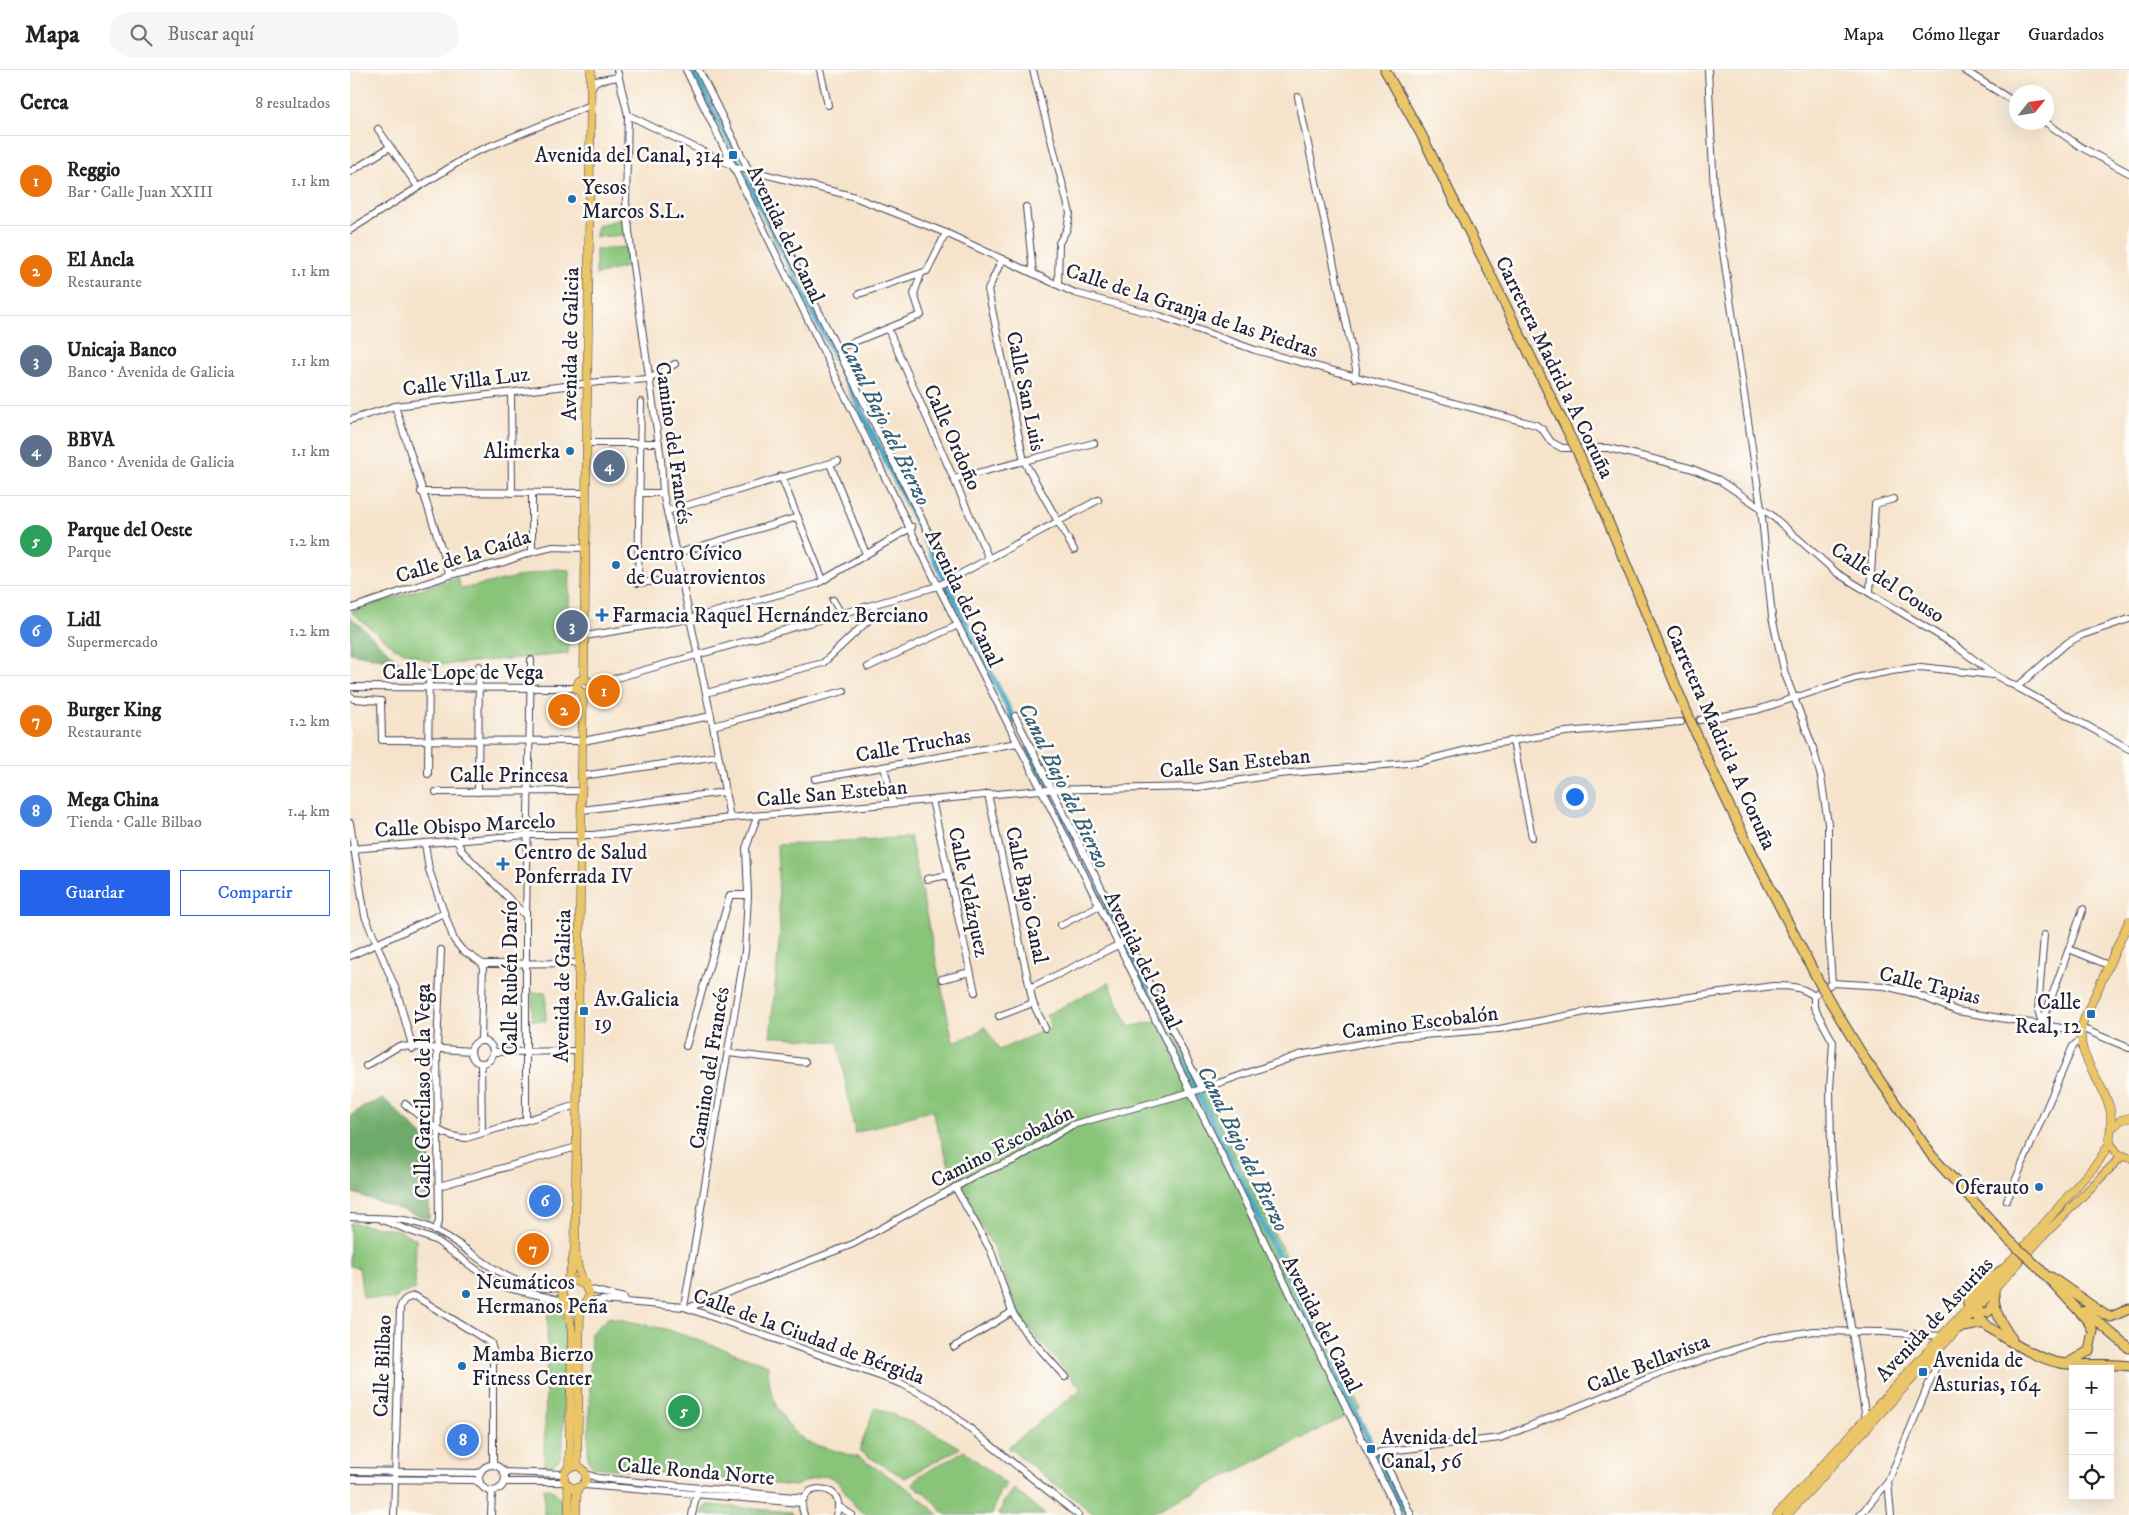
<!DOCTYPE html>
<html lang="es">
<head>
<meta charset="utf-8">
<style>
  :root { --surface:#fff; --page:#f6f6f6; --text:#222; --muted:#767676; --line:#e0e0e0; --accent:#2563eb }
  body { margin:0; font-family:"IM FELL DW Pica",serif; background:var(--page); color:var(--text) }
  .controls { position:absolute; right:15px; bottom:15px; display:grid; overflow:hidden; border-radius:0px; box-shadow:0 5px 20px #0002 }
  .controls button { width:45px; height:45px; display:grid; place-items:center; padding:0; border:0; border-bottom:1px solid var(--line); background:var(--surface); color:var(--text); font:25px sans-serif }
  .compass { position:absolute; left:1659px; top:15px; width:45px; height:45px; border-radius:50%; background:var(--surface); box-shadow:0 5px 20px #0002; rotate:60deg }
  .you { position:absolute; left:1224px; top:726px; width:18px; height:18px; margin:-12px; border:4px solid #fff; border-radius:50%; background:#1a73e8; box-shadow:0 0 0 8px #1a73e833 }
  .badge { display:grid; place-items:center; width:32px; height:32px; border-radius:50%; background:var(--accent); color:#fff; font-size:16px; font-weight:700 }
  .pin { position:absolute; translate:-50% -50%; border:2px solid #fff; box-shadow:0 1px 5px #0006 }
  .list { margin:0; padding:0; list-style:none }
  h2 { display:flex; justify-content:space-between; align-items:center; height:65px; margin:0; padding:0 20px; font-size:21px }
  h2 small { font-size:16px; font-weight:400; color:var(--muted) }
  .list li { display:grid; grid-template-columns:32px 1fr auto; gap:15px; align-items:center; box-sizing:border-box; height:90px; padding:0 20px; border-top:1px solid var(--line) }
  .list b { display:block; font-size:19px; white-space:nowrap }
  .list p { margin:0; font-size:16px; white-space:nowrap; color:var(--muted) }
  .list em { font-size:16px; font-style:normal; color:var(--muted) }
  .actions { display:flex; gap:10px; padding:15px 20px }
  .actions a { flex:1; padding:11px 0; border:1px solid var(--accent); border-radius:0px; text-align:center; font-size:18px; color:var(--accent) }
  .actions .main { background:var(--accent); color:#fff }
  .icon { flex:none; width:28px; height:28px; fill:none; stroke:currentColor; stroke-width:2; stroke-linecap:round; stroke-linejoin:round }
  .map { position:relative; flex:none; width:1779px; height:1445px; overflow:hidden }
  header { display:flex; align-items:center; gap:30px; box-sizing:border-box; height:70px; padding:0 25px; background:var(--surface); border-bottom:1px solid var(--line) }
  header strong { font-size:24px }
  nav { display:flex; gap:28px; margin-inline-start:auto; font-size:18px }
  .search { width:350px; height:45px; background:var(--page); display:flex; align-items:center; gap:12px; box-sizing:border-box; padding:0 18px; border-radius:28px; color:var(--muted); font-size:19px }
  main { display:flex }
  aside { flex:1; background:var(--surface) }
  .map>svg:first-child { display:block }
</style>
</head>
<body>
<header>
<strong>Mapa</strong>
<div class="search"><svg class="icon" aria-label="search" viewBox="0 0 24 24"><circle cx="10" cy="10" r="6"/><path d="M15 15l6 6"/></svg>Buscar aquí</div>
<nav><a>Mapa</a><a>Cómo llegar</a><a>Guardados</a></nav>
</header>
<main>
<aside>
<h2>Cerca<small>8 resultados</small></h2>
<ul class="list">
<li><span class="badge" style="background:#e8710a">1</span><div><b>Reggio</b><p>Bar · Calle Juan XXIII</p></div><em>1.1 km</em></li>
<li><span class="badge" style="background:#e8710a">2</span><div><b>El Ancla</b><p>Restaurante</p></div><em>1.1 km</em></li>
<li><span class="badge" style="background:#5c6f8a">3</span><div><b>Unicaja Banco</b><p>Banco · Avenida de Galicia</p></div><em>1.1 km</em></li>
<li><span class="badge" style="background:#5c6f8a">4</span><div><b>BBVA</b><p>Banco · Avenida de Galicia</p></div><em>1.1 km</em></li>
<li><span class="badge" style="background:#2e9e5b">5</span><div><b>Parque del Oeste</b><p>Parque</p></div><em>1.2 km</em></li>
<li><span class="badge" style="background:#3f7fe0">6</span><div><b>Lidl</b><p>Supermercado</p></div><em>1.2 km</em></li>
<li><span class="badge" style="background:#e8710a">7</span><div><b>Burger King</b><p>Restaurante</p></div><em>1.2 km</em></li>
<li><span class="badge" style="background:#3f7fe0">8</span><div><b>Mega China</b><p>Tienda · Calle Bilbao</p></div><em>1.4 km</em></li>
</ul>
<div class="actions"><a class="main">Guardar</a><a>Compartir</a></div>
</aside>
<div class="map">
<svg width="1779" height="1445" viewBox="0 0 1779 1445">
  <rect width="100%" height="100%" fill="#fdfcf7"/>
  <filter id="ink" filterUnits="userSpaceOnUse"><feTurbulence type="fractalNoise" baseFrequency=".02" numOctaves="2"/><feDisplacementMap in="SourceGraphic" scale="10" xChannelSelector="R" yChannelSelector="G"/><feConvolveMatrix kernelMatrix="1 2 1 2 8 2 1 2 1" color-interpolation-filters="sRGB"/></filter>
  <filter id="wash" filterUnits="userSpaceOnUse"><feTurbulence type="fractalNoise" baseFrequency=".0096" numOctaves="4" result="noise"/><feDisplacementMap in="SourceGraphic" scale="20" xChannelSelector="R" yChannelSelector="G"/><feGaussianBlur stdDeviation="1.12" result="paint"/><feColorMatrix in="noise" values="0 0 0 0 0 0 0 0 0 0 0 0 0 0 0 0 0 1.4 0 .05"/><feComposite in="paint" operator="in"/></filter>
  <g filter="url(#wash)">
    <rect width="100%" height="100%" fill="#f6e3cb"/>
    <g fill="#89c479" stroke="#56735a">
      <polygon points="274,148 276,165 246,167 247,156"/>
      <polygon points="277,177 279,196 246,205 246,179"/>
      <polygon points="205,499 220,500 219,546 204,551 205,571 219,568 218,584 88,595 45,578 1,542 107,507 111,519"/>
      <polygon points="560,767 603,972 623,965 635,957 649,980 702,957 696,945 759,913 779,957 818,948 1011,1339 798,1445 745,1445 658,1377 731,1319 671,1249 643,1176 603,1109 582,1040 505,1063 488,972 420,966 430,864 427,775"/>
      <polygon points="182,922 196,923 196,951 182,950"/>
      <polygon points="0,1153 48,1160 66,1169 65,1220 49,1224 45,1230 13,1227 9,1198 0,1196"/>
      <path d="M198,1233C212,1236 214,1247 215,1259L213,1377C212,1389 206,1396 194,1397Z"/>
      <path d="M259,1247L319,1260L418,1295V1310L426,1336L439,1356L456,1372L510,1388L560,1420L589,1445C573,1445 532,1445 520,1445C487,1436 500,1385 446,1416L243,1397L238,1391L241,1263Z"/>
      <polygon points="525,1337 577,1359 610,1378 555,1408 509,1381"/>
      <polygon points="614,1381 657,1415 649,1423 642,1445 596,1445 575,1423 562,1415 569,1406"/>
      <path d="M194,1418C208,1419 213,1433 213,1445H194Z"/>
      <polygon points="664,1419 695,1445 649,1445 654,1431"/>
      <polygon points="359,1435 441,1442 442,1445 352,1445 353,1440"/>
    </g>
    <g fill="#6eaa69" stroke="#486652">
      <polygon points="0,546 1,547 49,592 0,583"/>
      <polygon points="34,1029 80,1073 79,1149 0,1122 0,1046 16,1035"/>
    </g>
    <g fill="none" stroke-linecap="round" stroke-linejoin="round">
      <g stroke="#4aa9c9" stroke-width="6">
        <polyline points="343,0 665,652"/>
        <polyline points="678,679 1056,1445"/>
      </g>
    </g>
  </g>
  <g filter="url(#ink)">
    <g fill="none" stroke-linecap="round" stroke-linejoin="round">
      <defs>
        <g id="minor">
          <polyline points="267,0 278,45 276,132 282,189 311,389 313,423 363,656 380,748"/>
          <polyline points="336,0 588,516 718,772 1049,1445"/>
          <polyline points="349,0 602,510"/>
          <polyline points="470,0 478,35"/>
          <polyline points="683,0 720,143 717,159 709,173 708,215"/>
          <polyline points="1358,0 1364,121 1411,438 1422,547 1435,604 1462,675 1471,707 1478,754 1478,856 1482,913 1464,926"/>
          <polyline points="1614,0 1666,33"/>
          <polyline points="241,18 246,11 268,7"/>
          <polyline points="948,27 1006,299 1005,308"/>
          <polyline points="278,45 385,97 502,126 596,163 725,223 810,246 905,280 1186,355 1193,360 1201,372 1212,378 1258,378 1340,398 1369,410 1420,444 1487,503 1603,574 1645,605 1779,679"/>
          <polyline points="1695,52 1731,77 1779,103"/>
          <polyline points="28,59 68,117"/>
          <polyline points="0,102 40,77"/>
          <polyline points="676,137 683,203"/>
          <polyline points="0,160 123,83 241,35"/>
          <polyline points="652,189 638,220 674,391 724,480"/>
          <polyline points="509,224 577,201 596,163"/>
          <polyline points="538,259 639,489"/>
          <polyline points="489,278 571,245 564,224 571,204"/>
          <polyline points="161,323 162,423"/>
          <polyline points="291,332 288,513 330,509"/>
          <polyline points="45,336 100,505"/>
          <polyline points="0,350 45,336 249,312 299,309 325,294"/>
          <polyline points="236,373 309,373"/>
          <polyline points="480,394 516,484"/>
          <polyline points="431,406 473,510"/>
          <polyline points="604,409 744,373"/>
          <polyline points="71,422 235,423"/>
          <polyline points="182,423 182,482"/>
          <polyline points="289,423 313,423"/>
          <polyline points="317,441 488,391"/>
          <polyline points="325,484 448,447"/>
          <polyline points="1520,522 1525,434 1544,429"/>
          <polyline points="483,530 492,545"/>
          <polyline points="2,538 100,505 154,492 182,482 203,477 235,478"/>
          <polyline points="235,566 339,549 467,514 562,457"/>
          <polyline points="518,597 608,555"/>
          <polyline points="242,615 588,516 748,430"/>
          <polyline points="0,617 226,618"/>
          <polyline points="1667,617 1717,573 1732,565 1779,549"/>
          <polyline points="356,623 473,593 524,545 524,536"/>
          <polyline points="0,626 4,629 31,631 32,670 233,671 361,646"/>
          <polyline points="665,646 852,1019"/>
          <polyline points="1350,650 1407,640 1506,608 1542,601 1571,597 1643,605"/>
          <polyline points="363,656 494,621"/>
          <polyline points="1163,671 1182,767"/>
          <polyline points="534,697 543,733"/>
          <polyline points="78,704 79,603"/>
          <polyline points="232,706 368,686"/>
          <polyline points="465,709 667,673"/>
          <polyline points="86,722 232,721"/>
          <polyline points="128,722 129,596"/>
          <polyline points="638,724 683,933 649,946"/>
          <polyline points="582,730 625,922"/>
          <polyline points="232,740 375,722"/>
          <polyline points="0,753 15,846 47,922 63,979"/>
          <polyline points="107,771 112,781 176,846"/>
          <polyline points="75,773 79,800 104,870 112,880 133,894 230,893"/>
          <polyline points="0,779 177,765 243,765 380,748 690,720 849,717 929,704 1069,692 1137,675 1216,662 1331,652"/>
          <polyline points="577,809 599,805"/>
          <polyline points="711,855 748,836"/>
          <polyline points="1719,879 1758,895"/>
          <polyline points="0,886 94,843"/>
          <polyline points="592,909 620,902"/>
          <polyline points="1482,913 1535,916 1563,923 1607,941 1730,961"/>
          <polyline points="680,918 768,875 776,868"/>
          <polyline points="1464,926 1464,937 1483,972 1480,1019 1481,1076 1489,1182 1516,1349"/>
          <polyline points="683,933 695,958"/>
          <polyline points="1692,953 1688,940 1694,865"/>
          <polyline points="1692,954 1733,839"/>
          <polyline points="1731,958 1779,978"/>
          <polyline points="131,970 133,894"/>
          <circle cx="132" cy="982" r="11"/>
          <polyline points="336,976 380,825 398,825"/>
          <polyline points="144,982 228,981"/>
          <polyline points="378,983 455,992"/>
          <polyline points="131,993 132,1063"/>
          <polyline points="16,996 49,976 121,981"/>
          <path d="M55,1034C74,1049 91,1068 116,1068L227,1035"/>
          <polyline points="176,1050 176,846 181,590"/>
          <polyline points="89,1116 227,1077"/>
          <polyline points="605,1117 641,1181 662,1242 675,1262 715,1307"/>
          <polyline points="1657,1130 1723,976 1730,970"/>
          <path d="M0,1147C24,1149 50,1146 73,1155C124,1174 151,1223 213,1218"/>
          <polyline points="32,1150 87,1171 132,1204 154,1217 213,1231"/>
          <polyline points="85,1161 89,1151 87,980 91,880"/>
          <polyline points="238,1219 274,1228"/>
          <polyline points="235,1234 252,1230 334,1237 552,1314 587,1332 728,1445"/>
          <polyline points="334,1237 395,881 398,825 396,778 407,747"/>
          <path d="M338,1238L503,1174L631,1103L665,1090L722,1055L852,1019L949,985L1048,967L1149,959L1251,939L1423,916C1440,916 1451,916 1464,926"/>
          <polyline points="604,1277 662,1242"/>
          <polyline points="1030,1382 1061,1445"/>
          <polyline points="1021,1387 1030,1382 1150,1368 1309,1304 1419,1268 1464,1261 1532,1262 1592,1266"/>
          <circle cx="142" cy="1408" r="13"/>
          <polyline points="0,1401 130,1403"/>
          <polyline points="153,1402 214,1404"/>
          <polyline points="236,1404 248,1408 454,1428"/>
          <polyline points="0,1409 124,1410 130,1413"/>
          <polyline points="154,1412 214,1412"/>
          <polyline points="234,1415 452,1433"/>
          <polyline points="488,1436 502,1445"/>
          <path d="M44,1445L50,1238C53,1229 56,1228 65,1226L141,1273L143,1280V1395"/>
          <polyline points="141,1445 142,1421"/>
          <polyline points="342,1445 347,1422"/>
          <path d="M454,1445C441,1410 500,1411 486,1445"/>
          <polyline points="1510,1445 1538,1412"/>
          <polyline points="1541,1445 1538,1412 1590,1287 1588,1280"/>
        </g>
        <g id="major">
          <polyline points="234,609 241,0"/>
          <polyline points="233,624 238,623 241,618 240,612 234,609"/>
          <polyline points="233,624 226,618 229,611 234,609"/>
          <path d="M1779,851L1734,949C1721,982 1752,1008 1760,1039C1763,1051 1759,1061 1760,1073L1768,1084L1779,1088"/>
          <polyline points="1762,1058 1771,1050 1779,1048"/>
          <polyline points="225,1178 220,1203 212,1223 215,1234 226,1238 235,1234 239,1225 228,1198 225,1178 233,624"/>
          <polyline points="216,1215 224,1211 236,1215"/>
          <polyline points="218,1236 222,1264 219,1397"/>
          <circle cx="225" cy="1407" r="11"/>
          <polyline points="227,1396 230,1244 233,1236"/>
          <polyline points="218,1416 219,1445"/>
          <polyline points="226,1445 227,1419"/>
          <polyline points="1427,1445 1680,1170 1748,1092 1760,1073"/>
          <polyline points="1437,1445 1695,1164 1772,1086"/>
        </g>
        <g id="highway">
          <polyline points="1035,0 1071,64 1219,364"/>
          <path d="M1229,385C1271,476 1305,570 1345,661C1382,747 1426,829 1469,912"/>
          <polyline points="1478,928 1515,989 1582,1086 1658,1169"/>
          <polyline points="1689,1198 1738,1251 1743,1261 1739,1281 1720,1292"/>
          <path d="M1652,1200L1626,1217L1617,1228C1618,1253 1688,1290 1710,1293C1733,1297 1756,1292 1779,1296"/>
          <polyline points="1701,1207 1755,1245 1761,1247 1779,1239"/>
          <path d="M1644,1220C1643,1239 1651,1254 1662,1269"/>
          <polyline points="1735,1241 1779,1278"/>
          <polyline points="1626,1244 1638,1242 1644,1234"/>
          <polyline points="1609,1258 1635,1253"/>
        </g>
      </defs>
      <use href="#minor" stroke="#423f51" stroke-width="8"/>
      <use href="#major" stroke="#423f51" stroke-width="9"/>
      <use href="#highway" stroke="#423f51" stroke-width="11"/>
      <use href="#minor" stroke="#fff" stroke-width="6"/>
      <use href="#major" stroke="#eac669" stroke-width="8"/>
      <use href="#highway" stroke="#eac669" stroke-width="9"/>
      <defs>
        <g id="highway-bridge">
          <polyline points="1219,364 1229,385"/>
          <polyline points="1469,912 1478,928"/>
          <polyline points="1658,1169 1689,1198"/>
        </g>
      </defs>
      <use href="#highway-bridge" stroke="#423f51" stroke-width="11" stroke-linecap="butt"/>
      <use href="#highway-bridge" stroke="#eac669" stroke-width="9"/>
    </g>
  </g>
  <g fill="#1f6fb2" stroke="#fdfcf7" stroke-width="2">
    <rect x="378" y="80" width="10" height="10" rx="2.5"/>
    <circle cx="222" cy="129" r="5"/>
    <circle cx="220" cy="381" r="5"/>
    <circle cx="266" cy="495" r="5"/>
    <path d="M249.5 537.5h5v5h5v5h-5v5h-5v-5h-5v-5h5z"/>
    <path d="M150.5 786.5h5v5h5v5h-5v5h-5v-5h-5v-5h5z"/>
    <rect x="229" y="936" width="10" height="10" rx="2.5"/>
    <rect x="1736" y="939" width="10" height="10" rx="2.5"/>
    <circle cx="1689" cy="1117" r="5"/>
    <circle cx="116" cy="1224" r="5"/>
    <circle cx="112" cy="1296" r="5"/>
    <rect x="1568" y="1297" width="10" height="10" rx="2.5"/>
    <rect x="1016" y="1374" width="10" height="10" rx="2.5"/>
  </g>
  <g text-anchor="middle" stroke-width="5" stroke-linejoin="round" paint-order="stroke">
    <g font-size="21" fill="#22223b" stroke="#fdfcf7" text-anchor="start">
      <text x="373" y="92" text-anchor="end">Avenida del Canal, 314</text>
      <text x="232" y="124">Yesos<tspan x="232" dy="24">Marcos S.L.</tspan></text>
      <text x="210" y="388" text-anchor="end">Alimerka</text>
      <text x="276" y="490">Centro Cívico<tspan x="276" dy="24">de Cuatrovientos</tspan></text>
      <text x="262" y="552">Farmacia Raquel Hernández Berciano</text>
      <text x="164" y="789">Centro de Salud<tspan x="164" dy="24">Ponferrada IV</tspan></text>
      <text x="244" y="936">Av.Galicia<tspan x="244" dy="24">19</tspan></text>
      <text x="1731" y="939" text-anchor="end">Calle<tspan x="1731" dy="24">Real, 12</tspan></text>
      <text x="1679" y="1124" text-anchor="end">Oferauto</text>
      <text x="126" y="1219">Neumáticos<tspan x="126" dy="24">Hermanos Peña</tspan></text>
      <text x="122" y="1291">Mamba Bierzo<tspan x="122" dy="24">Fitness Center</tspan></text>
      <text x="1583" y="1297">Avenida de<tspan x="1583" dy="24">Asturias, 164</tspan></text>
      <text x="1031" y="1374">Avenida del<tspan x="1031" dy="24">Canal, 56</tspan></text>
    </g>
    <g font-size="21" fill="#22223b" stroke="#fdfcf7">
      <text transform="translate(436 164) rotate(64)" y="7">Avenida del Canal</text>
      <text transform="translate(842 240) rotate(18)" y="7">Calle de la Granja de las Piedras</text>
      <text transform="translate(220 274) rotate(-89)" y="7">Avenida de Galicia</text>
      <text transform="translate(1205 297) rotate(64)" y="7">Carretera Madrid a A Coruña</text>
      <text transform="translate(116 311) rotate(-7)" y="7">Calle Villa Luz</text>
      <text transform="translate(676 321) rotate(78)" y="7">Calle San Luis</text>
      <text transform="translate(603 367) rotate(66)" y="7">Calle Ordoño</text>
      <text transform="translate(324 373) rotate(82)" y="7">Camino del Francés</text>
      <text transform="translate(113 486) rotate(-17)" y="7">Calle de la Caída</text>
      <text transform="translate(1538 512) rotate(33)" y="7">Calle del Couso</text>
      <text transform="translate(614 528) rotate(64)" y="7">Avenida del Canal</text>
      <text x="113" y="609">Calle Lope de Vega</text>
      <text transform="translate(1371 667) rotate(66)" y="7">Carretera Madrid a A Coruña</text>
      <text transform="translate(563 675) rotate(-10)" y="7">Calle Truchas</text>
      <text transform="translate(885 693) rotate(-6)" y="7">Calle San Esteban</text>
      <text x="159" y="712">Calle Princesa</text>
      <text transform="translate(482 723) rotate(-5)" y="7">Calle San Esteban</text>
      <text transform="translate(115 755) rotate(-3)" y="7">Calle Obispo Marcelo</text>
      <text transform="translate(619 822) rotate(78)" y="7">Calle Velázquez</text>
      <text transform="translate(677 825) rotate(78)" y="7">Calle Bajo Canal</text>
      <text transform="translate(793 890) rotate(64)" y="7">Avenida del Canal</text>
      <text transform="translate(160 908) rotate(-90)" y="7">Calle Rubén Darío</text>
      <text transform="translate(1580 915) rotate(14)" y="7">Calle Tapias</text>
      <text transform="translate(212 916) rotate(-89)" y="7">Avenida de Galicia</text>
      <text transform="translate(1070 952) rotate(-7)" y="7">Camino Escobalón</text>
      <text transform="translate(359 998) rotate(-81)" y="7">Camino del Francés</text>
      <text transform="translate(73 1021) rotate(-90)" y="7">Calle Garcilaso de la Vega</text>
      <text transform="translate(652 1076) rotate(-27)" y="7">Camino Escobalón</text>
      <text transform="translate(1584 1249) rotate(-47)" y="7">Avenida de Asturias</text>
      <text transform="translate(972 1254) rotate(63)" y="7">Avenida del Canal</text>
      <text transform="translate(459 1266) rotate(20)" y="7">Calle de la Ciudad de Bérgida</text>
      <text transform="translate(1298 1293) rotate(-21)" y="7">Calle Bellavista</text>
      <text transform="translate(32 1296) rotate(-88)" y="7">Calle Bilbao</text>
      <text transform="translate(346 1401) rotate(5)" y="7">Calle Ronda Norte</text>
    </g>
    <g font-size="22" font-style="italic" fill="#345f7b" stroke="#fdfcf7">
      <text transform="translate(536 352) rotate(64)" y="8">Canal Bajo del Bierzo</text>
      <text transform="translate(715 715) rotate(64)" y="8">Canal Bajo del Bierzo</text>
      <text transform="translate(894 1078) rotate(64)" y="8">Canal Bajo del Bierzo</text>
    </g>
  </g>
</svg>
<div class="controls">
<button>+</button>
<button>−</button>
<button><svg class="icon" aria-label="locate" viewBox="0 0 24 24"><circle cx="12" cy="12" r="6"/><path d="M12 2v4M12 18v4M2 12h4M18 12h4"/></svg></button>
</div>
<svg class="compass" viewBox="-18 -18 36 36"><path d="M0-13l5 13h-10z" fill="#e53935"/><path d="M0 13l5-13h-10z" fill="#767676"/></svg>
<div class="you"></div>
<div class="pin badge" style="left:254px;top:621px;background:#e8710a">1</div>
<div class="pin badge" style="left:214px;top:640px;background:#e8710a">2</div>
<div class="pin badge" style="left:222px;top:556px;background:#5c6f8a">3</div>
<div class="pin badge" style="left:259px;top:396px;background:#5c6f8a">4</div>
<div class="pin badge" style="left:334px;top:1341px;background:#2e9e5b">5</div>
<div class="pin badge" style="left:195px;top:1131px;background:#3f7fe0">6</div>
<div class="pin badge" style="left:183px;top:1179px;background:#e8710a">7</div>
<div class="pin badge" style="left:113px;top:1370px;background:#3f7fe0">8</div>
</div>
</main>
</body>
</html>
